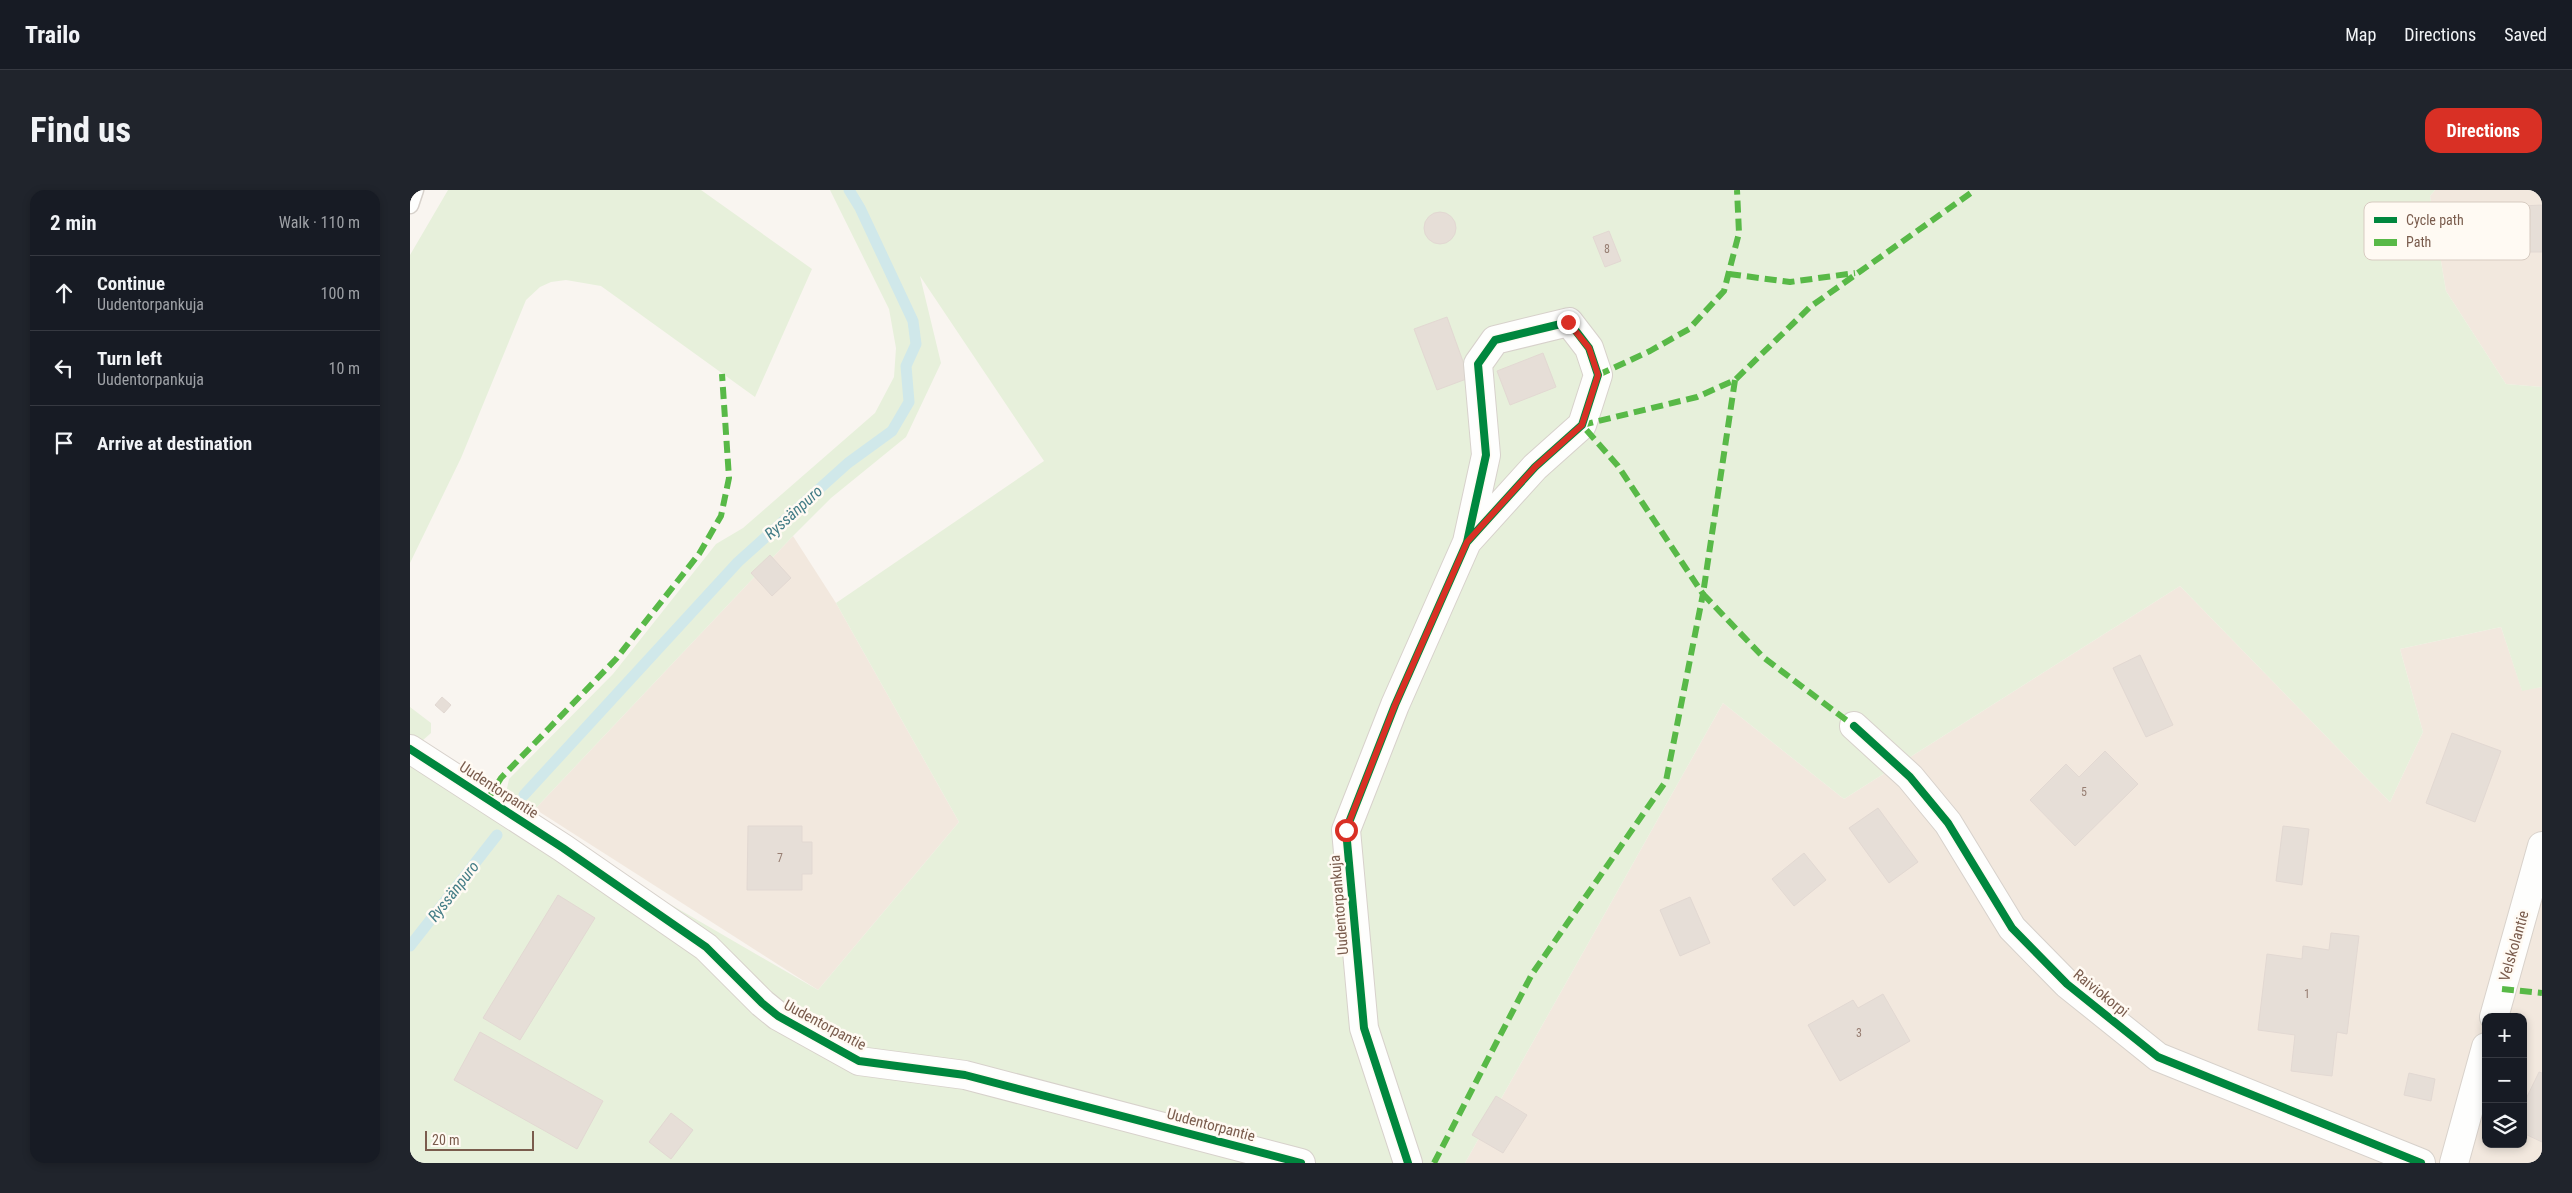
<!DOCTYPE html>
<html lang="en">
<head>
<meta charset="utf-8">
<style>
  :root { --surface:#171b24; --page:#20242c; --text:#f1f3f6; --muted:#9ea1a6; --line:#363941; --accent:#d93025 }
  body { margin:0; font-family:"Roboto Condensed",sans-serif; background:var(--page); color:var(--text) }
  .controls { position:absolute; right:15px; bottom:15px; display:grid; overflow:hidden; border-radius:10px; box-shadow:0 2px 8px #0003 }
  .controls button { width:45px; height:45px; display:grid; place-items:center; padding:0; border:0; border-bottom:1px solid var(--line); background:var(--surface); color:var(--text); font:25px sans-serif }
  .scale { position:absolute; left:15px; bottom:12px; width:109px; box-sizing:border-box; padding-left:5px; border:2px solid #7a5c4d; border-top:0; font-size:14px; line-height:18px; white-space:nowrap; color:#7a5c4d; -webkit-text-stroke:4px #fffaf3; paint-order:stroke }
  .stop { position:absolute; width:15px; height:15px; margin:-11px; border:4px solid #d93025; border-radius:50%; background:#fff }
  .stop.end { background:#d93025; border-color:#fff; box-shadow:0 1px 5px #0008 }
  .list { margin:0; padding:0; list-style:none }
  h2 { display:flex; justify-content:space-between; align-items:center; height:65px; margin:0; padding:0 20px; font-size:21px }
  h2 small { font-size:16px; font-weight:400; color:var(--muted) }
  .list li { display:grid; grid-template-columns:32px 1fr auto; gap:15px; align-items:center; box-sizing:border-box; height:75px; padding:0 20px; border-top:1px solid var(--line) }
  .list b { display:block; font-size:19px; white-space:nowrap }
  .list p { margin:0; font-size:16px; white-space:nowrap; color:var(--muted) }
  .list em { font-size:16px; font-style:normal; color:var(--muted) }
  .icon { flex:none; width:28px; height:28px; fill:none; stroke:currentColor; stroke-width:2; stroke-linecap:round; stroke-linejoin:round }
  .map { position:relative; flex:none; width:2132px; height:973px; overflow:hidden; border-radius:15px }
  header { display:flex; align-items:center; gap:30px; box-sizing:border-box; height:70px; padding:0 25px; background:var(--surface); border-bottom:1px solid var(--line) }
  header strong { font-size:24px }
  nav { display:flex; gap:28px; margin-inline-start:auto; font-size:18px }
  .intro { display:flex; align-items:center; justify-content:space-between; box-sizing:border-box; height:120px; padding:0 30px }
  h1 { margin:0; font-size:35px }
  .button { padding:12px 22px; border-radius:15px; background:var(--accent); color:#fff; font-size:18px; font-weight:700 }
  main { display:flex; gap:30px; padding:0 30px }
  aside { flex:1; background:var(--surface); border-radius:15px; box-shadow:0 2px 8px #0003 }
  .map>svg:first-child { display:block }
</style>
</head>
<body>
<header>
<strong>Trailo</strong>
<nav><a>Map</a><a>Directions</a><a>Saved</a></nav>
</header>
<div class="intro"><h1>Find us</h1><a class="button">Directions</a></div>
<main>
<aside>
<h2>2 min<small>Walk · 110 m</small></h2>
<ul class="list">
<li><svg class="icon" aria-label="ahead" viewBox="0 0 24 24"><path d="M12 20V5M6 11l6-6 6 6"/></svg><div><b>Continue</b><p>Uudentorpankuja</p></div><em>100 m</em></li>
<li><svg class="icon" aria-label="left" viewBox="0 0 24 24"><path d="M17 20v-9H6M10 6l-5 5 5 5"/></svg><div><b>Turn left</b><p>Uudentorpankuja</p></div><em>10 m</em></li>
<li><svg class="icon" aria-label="arrive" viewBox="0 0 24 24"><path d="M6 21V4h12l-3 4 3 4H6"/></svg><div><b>Arrive at destination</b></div></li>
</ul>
</aside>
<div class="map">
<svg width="2132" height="973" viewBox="0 0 2132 973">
  <rect width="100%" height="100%" fill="#f9f5f0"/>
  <g fill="#f2e8de" fill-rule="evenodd">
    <polygon points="2025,0 2132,0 2132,197 2096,194 2036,101 2020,6"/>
    <polygon points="383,346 426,413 549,632 408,800 125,619"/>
    <path d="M1770,396L1980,612L2013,542L1990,459L2091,437L2112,500L2132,497V973H1055L1313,513L1434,609ZM2076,827H2113V954H2076Z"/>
  </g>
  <g fill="#e7f0db">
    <polygon points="38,0 291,0 402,79 345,207 191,96 156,90 141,92 130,97 116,110 51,268 0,373 0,65"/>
    <polygon points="420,0 2025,0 2020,6 2036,101 2096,194 2132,197 2132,497 2112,501 2091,437 1990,459 2013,542 1980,612 1770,396 1434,609 1313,513 1055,973 0,973 0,563 408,800 549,632 426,413 634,271 510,86 531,173 496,247 421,308 383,346 125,619 104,613 96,603 99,589 203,484 306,354 333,338 465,223 484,187 486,158 479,119"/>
    <polygon points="0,517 21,533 21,543 12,551 0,548"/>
  </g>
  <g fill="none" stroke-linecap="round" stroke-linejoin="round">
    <g stroke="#d0e8ea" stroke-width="11">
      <polyline points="114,605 328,372 438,273 482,241 499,212 496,176 506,154 503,131 450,18 439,0"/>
      <polyline points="0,756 87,645"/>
    </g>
  </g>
  <g fill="#e6ded7" stroke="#e2d8d2">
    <polygon points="2132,15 2132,62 2113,62 2111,16"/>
    <circle cx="1030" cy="38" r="16"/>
    <polygon points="1199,41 1211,71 1195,77 1183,47"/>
    <polygon points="1037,127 1059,188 1027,200 1004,139"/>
    <polygon points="1133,163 1146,197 1100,215 1087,181"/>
    <polygon points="360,365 381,388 362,406 341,383"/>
    <polygon points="1730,465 1763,535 1736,547 1703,478"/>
    <polygon points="32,507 41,515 34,523 25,515"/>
    <polygon points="2042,543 2091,561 2065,632 2016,613"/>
    <polygon points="1695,561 1728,594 1665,656 1620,610 1656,574 1669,587"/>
    <polygon points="1468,618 1508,672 1479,693 1439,638"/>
    <polygon points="338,636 392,636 392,652 402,652 402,684 392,684 392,700 337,700"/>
    <polygon points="1873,636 1899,639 1892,695 1866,691"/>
    <polygon points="1394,663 1416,690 1384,716 1362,689"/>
    <polygon points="148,705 185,728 110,850 73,828"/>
    <polygon points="1280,707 1300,753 1270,766 1250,720"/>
    <polygon points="1921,743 1949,746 1937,844 1927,842 1922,886 1881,881 1885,845 1848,840 1857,764 1892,769 1893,756 1919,760"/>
    <polygon points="1473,804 1500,851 1430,891 1398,835 1443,810 1448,818"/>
    <polygon points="70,842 193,911 167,959 44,890"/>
    <polygon points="2129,882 2132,883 2132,952 2113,943 2113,915"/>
    <polygon points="1999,883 2025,889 2021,911 1994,905"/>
    <polygon points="1086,906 1117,925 1093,963 1062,945"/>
    <polygon points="261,923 283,940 261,969 239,952"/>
  </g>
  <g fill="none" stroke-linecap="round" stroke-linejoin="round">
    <defs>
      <polyline id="lane" points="0,15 5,0"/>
      <g id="street">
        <polyline points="1444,536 1500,587 1538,633 1602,738 1657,794 1748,867 2011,973"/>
        <polyline points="0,559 153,658 296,757 352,813 368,826 449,871 555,885 891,973"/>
        <polyline points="998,973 954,838 936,640 985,515 1057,352 1076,265 1068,174 1085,150 1159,132 1179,158 1188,185 1172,235 1125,277 1057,352"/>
      </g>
      <g id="secondary">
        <polyline points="2084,827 2132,656"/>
        <polyline points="2044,973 2076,857"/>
      </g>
    </defs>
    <use href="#lane" stroke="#d7d1cb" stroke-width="19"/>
    <use href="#street" stroke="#d7d1cb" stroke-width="30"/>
    <use href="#secondary" stroke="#d9d2cb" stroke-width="30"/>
    <use href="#lane" stroke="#fefefd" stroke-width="16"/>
    <use href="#street" stroke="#fefefd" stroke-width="28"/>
    <use href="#secondary" stroke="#fefefd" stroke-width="28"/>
    <g stroke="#58b947" stroke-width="6" stroke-dasharray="12 6" stroke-linecap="butt">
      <polyline points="1319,84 1380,92 1445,83"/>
      <polyline points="1188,185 1240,161 1279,139 1314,101 1329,43 1327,0"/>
      <polyline points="1325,190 1293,404 1353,467 1444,536"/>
      <polyline points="78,609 91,588 206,469 289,364 311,326 319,288 312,184"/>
      <polyline points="2092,799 2132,803"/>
      <polyline points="1024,973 1122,784 1256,591 1293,404 1208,276 1172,235 1287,207 1325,190 1400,117 1565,0"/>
    </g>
    <defs>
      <g id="cycleway">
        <polyline points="1444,536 1500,587 1538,633 1602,738 1657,794 1748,867 2011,973"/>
        <polyline points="0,559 153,658 296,757 352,813 368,826 449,871 555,885 891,973"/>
        <polyline points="998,973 954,838 936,640 985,515 1057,352 1076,265 1068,174 1085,150 1159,132 1179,158 1188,185 1172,235 1125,277 1057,352"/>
      </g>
    </defs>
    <use href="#cycleway" stroke="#fffaf3" stroke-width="11"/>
    <use href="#cycleway" stroke="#00873e" stroke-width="8"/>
  </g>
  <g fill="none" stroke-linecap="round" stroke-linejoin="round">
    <polyline stroke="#d93025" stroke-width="6" points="936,640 985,515 1057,352 1125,277 1172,235 1188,185 1179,158 1158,132"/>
  </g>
  <g text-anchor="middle" stroke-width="5" stroke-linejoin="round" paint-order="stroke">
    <g font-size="12" fill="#977e72">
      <text x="1197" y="63">8</text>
      <text x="1674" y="606">5</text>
      <text x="370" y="672">7</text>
      <text x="1897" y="808">1</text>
      <text x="1449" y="847">3</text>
    </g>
    <g font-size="15" fill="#7a5c4d" stroke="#fffaf3">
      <text transform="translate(89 600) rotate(33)" y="5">Uudentorpantie</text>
      <text transform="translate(929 715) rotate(-95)" y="5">Uudentorpankuja</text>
      <text transform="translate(2104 756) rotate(-74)" y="5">Velskolantie</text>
      <text transform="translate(1691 803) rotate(39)" y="5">Raiviokorpi</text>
      <text transform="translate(415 835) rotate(28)" y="5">Uudentorpantie</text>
      <text transform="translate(801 935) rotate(15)" y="5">Uudentorpantie</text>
    </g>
    <g font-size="16" font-style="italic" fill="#437c86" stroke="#fffaf3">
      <text transform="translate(383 322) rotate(-42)" y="6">Ryssänpuro</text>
      <text transform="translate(43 701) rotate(-52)" y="6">Ryssänpuro</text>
    </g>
  </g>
  <rect x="1954" y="12" width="166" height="58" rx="8" fill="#fffaf3" stroke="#d7cbc1" stroke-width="1"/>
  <rect x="1964" y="27" width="23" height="6" fill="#00873e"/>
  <rect x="1964" y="49" width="23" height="7" fill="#58b947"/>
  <g font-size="14" fill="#7a5c4d">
    <text x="1996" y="35">Cycle path</text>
    <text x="1996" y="57">Path</text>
  </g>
</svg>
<div class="controls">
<button>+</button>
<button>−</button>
<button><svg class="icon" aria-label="layers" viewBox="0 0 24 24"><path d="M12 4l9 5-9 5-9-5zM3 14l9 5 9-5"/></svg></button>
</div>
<div class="scale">20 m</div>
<div class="stop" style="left:936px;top:640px"></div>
<div class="stop end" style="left:1158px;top:132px"></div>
</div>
</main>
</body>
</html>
